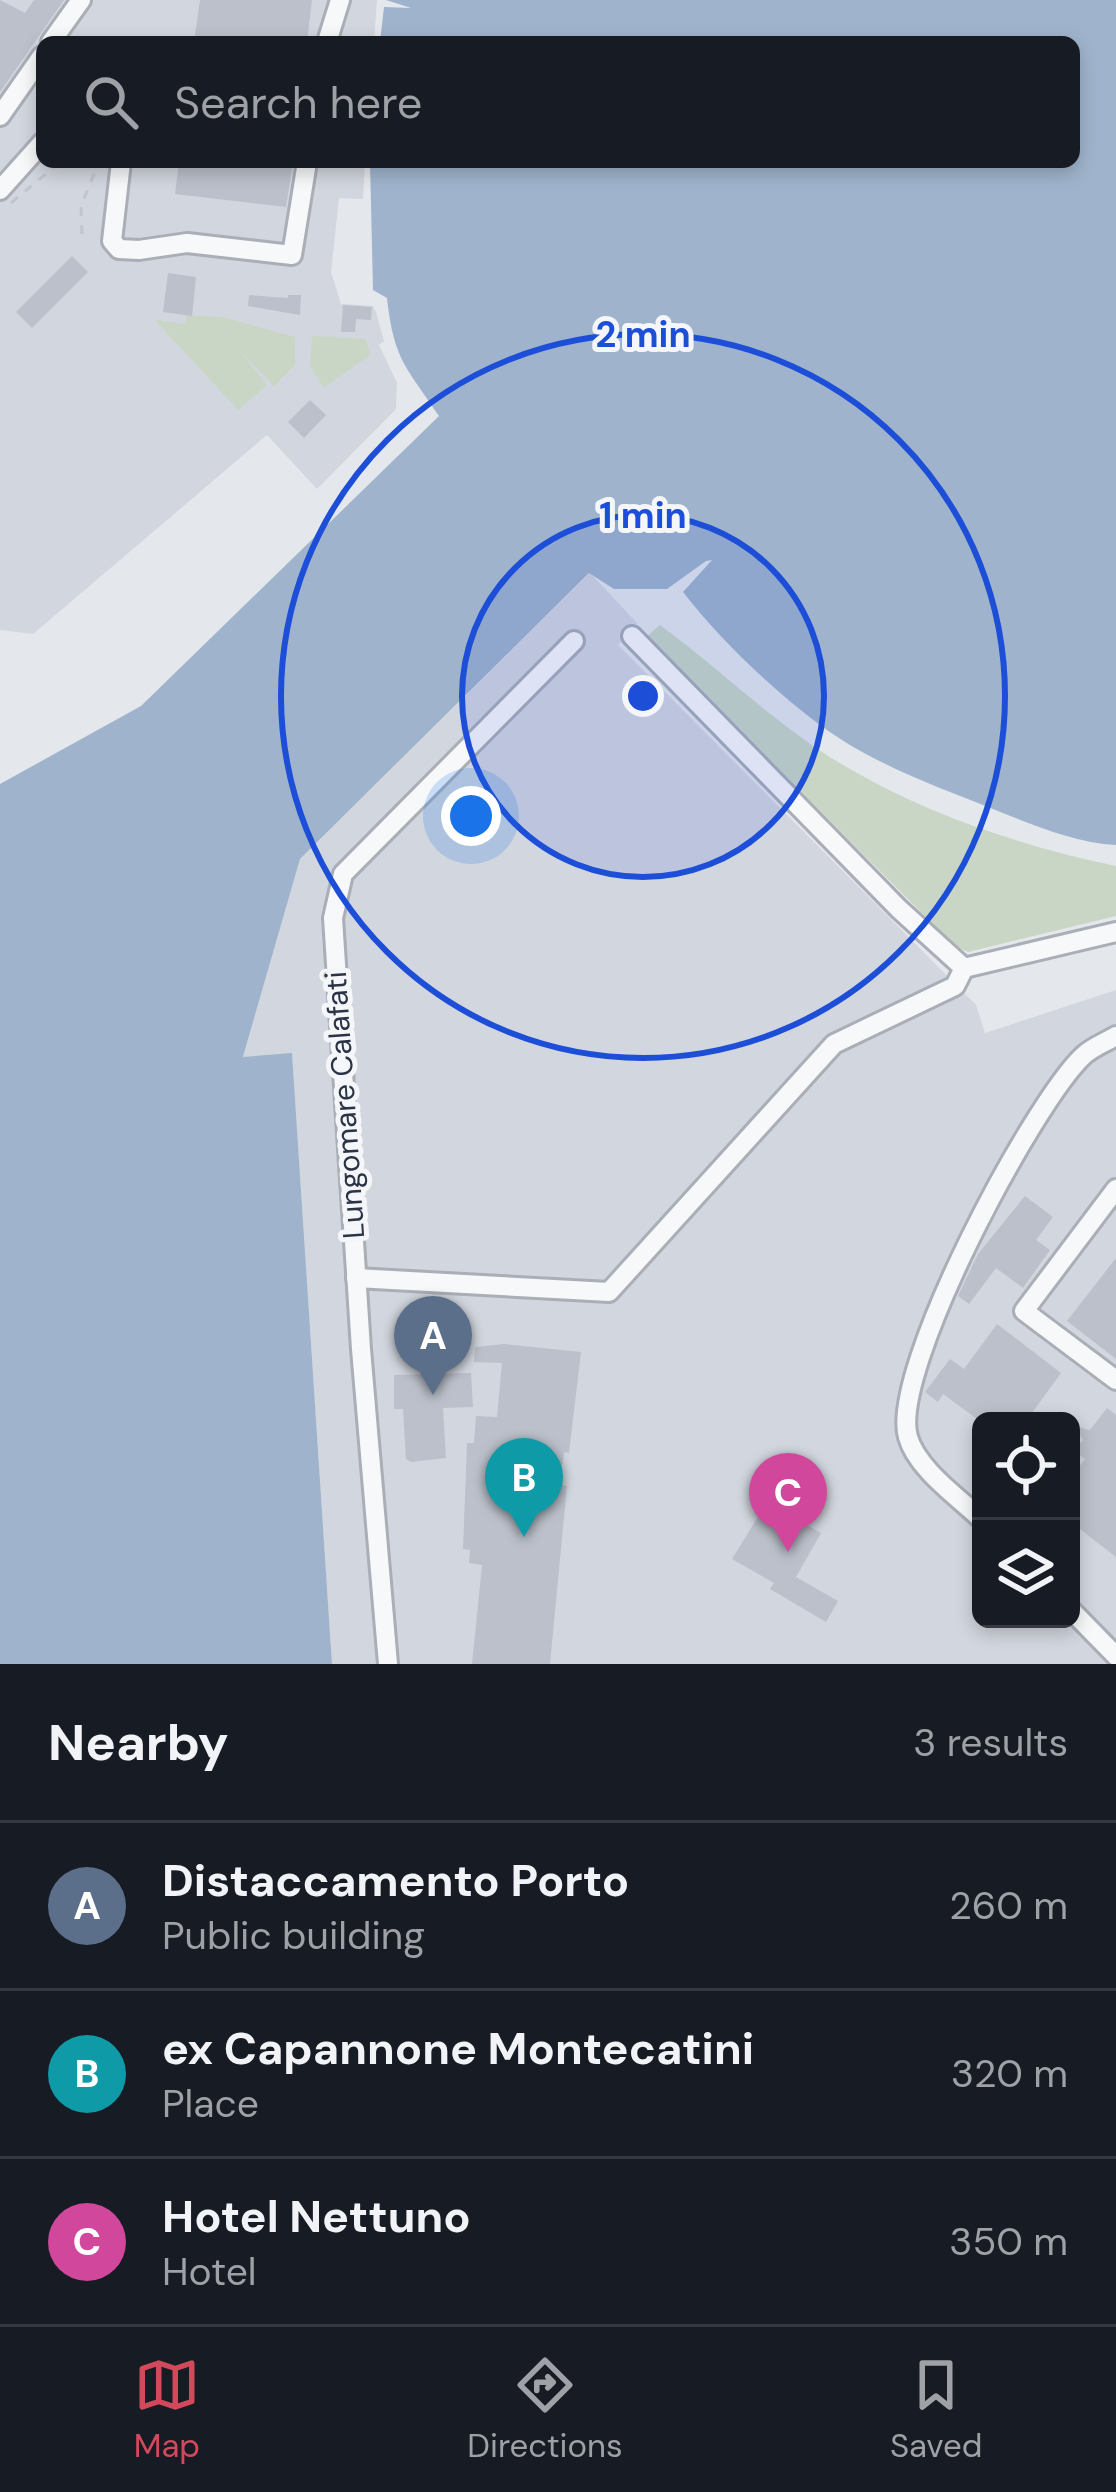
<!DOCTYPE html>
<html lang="en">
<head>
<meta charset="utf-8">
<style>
  :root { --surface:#171b24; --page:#20242c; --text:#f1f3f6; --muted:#9ea1a6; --line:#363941; --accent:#d1495b }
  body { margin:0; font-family:"DM Sans",sans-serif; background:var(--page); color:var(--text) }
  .controls { position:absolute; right:36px; bottom:36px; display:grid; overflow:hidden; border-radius:18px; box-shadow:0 6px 18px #0003 }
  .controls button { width:108px; height:108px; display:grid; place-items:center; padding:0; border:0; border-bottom:3px solid var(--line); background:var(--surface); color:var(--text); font:60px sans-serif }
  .you { position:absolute; left:471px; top:816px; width:42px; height:42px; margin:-30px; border:9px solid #fff; border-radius:50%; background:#1a73e8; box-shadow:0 0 0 18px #1a73e833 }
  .badge { display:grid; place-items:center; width:78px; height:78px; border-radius:50%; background:var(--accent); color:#fff; font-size:39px; font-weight:700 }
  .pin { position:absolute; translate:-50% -99px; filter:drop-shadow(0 3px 6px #0008) }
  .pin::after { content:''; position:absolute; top:63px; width:42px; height:36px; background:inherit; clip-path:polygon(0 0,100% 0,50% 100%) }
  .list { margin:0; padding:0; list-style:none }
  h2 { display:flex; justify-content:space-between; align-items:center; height:156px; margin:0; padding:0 48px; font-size:51px }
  h2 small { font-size:39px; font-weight:400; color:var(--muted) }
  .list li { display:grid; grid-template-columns:78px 1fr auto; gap:36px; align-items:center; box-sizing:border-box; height:168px; padding:0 48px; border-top:3px solid var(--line) }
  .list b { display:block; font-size:45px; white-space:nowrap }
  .list p { margin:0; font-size:39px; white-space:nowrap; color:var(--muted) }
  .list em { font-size:39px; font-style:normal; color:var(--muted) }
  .icon { flex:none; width:66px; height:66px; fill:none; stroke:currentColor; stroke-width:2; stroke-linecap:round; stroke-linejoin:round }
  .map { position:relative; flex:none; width:1116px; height:1664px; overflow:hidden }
  .search { position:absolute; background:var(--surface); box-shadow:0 6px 18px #0003; left:36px; right:36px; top:36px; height:132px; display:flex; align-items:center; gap:30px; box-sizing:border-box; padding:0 42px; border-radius:18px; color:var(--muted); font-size:45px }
  .sheet { height:660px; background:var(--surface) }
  nav { display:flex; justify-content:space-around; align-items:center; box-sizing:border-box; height:168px; border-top:3px solid var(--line); background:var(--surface); font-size:33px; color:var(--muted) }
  nav a { display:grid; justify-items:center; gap:6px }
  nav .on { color:var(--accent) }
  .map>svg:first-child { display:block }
</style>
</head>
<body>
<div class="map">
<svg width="1116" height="1664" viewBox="0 0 1116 1664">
  <rect width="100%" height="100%" fill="#e4e7ec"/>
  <g fill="#d2d6de" fill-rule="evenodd">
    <polygon points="0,0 377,0 374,42 42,42 42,162 365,162 363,199 339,198 331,272 341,304 373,306 376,312 384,341 379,345 397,383 396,409 317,489 267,435 33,634 0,630"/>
    <path d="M590,573L637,623L618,645L976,1005L985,1033L1116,990V1664H332L292,1054L243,1058L300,859ZM981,1421H1071V1619H981Z"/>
  </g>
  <g fill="#c9d6c5">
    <polygon points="186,315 222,317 295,337 295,365 274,386 238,349 267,385 238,410 155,320 185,324"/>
    <polygon points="312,336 366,339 370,355 324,388 310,367"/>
    <path d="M660,625C724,672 781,730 850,769C931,816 1025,847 1116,866V916L968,952L955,946L646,637Z"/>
  </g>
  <path fill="#9fb4cc" d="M386,0H1116V845C1075,843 1031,824 993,809C935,786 871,763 820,725C771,688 721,641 683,592L712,560L706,561L667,589H614L589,573L300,859L243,1057L292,1053L332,1664H0V784L141,706L439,416C406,366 394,361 387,298L373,290L370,162H1074V42H380L384,7L411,8Z"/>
  <g fill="#bbc0ca">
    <polygon points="0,0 25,13 34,0 64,0 0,92"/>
    <polygon points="200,0 312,0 307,42 194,42"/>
    <polygon points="179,162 293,162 286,207 175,194"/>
    <polygon points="72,256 88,272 32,328 16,312"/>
    <polygon points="168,273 196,277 192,316 163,312"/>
    <polygon points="249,295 288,298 288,295 301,295 300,315 248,306"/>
    <polygon points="343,305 372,307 371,320 356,319 355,332 341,332"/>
    <polygon points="310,400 326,415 304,438 288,422"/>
    <polygon points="1025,1196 1053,1217 1036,1240 1050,1250 1023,1288 996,1268 969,1304 958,1296 978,1254"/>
    <polygon points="1116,1258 1116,1359 1067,1321"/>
    <polygon points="997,1324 1061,1373 1026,1421 980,1421 943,1394 938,1402 925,1392 950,1359 964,1369"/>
    <polygon points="504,1344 581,1352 569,1453 564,1452 561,1475 562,1485 567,1486 550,1664 472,1664 482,1565 469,1563 470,1550 463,1549 467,1443 474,1443 476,1416 497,1417 502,1363 474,1362 475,1347"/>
    <polygon points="471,1373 473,1407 443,1408 446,1458 411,1462 406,1459 403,1409 394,1409 394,1375"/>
    <polygon points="1107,1408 1116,1415 1116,1557 1071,1522 1071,1477 1085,1459 1074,1451 1083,1440 1075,1426 1090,1430"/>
    <polygon points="767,1502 821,1533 796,1577 838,1601 826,1622 770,1589 774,1583 732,1559"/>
  </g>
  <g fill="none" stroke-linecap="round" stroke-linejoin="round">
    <defs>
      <g id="minor">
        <polyline points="51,42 81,0"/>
        <polyline points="327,42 340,0"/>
        <polyline points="0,116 42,56"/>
        <polyline points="121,162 112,241 119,249 139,250 187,243 292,255 307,162"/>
        <polyline points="0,190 42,143"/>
        <polyline points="632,636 899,909 964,968 1116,932"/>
        <polyline points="1116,1189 1024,1311 1116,1380"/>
        <polyline points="356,1278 609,1292 834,1044 955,986 964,968"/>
        <path d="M981,1519C958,1497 917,1469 908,1437C889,1372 1033,1102 1084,1055C1093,1047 1106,1042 1116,1036"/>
        <polyline points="1071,1610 1116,1656"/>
        <polyline points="388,1664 361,1349 333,918 343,874 574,641"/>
      </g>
    </defs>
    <use href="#minor" stroke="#a9aeb7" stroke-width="24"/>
    <g stroke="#c2c5cb" stroke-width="3" stroke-dasharray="9 9" stroke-linecap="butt">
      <polyline points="11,203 60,162"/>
      <polyline points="82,234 81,206 99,162"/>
    </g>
    <use href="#minor" stroke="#f7f8fa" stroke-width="18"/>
  </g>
  <circle cx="643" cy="696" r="181" fill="#1d4ed8" fill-opacity=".12"/>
  <g fill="none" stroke="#1d4ed8" stroke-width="6">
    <circle cx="643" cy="696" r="181"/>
    <circle cx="643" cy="696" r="362"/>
  </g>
  <g text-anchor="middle" stroke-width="10" stroke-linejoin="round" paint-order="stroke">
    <g font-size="30" fill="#2b3445" stroke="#f4f6f9">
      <text transform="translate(345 1105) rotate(-94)" y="10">Lungomare Calafati</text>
    </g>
  </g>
  <circle cx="643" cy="696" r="18" fill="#1d4ed8" stroke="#f4f6f9" stroke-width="6"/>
  <g font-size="36" text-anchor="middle" font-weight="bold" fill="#1d4ed8" stroke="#f4f6f9" stroke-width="10" stroke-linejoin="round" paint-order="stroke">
    <text x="643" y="347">2 min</text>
    <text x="643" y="528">1 min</text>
  </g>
</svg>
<div class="controls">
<button><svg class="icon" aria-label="locate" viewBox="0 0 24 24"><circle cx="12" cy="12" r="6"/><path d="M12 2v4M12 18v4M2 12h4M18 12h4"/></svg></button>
<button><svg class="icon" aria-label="layers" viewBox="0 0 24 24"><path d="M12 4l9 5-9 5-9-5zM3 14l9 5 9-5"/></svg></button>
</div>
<div class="you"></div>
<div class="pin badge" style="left:433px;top:1395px;background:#5c6f8a">A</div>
<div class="pin badge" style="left:524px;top:1537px;background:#0f9aa8">B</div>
<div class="pin badge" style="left:788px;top:1552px;background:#d1479c">C</div>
<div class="search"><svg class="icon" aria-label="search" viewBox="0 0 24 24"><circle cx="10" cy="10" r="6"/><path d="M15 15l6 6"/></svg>Search here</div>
</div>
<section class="sheet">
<h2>Nearby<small>3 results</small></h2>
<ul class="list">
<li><span class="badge" style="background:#5c6f8a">A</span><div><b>Distaccamento Porto</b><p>Public building</p></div><em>260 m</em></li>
<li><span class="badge" style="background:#0f9aa8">B</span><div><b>ex Capannone Montecatini</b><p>Place</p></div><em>320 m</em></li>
<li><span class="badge" style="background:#d1479c">C</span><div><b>Hotel Nettuno</b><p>Hotel</p></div><em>350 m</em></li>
</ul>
</section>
<nav>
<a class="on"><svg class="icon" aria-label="map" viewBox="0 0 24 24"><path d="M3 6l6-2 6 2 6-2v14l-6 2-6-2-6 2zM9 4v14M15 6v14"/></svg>Map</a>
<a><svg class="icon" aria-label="directions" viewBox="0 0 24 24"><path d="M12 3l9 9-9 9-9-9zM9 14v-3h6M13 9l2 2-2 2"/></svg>Directions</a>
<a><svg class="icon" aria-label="saved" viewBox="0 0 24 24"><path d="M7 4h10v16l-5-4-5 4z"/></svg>Saved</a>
</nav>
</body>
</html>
